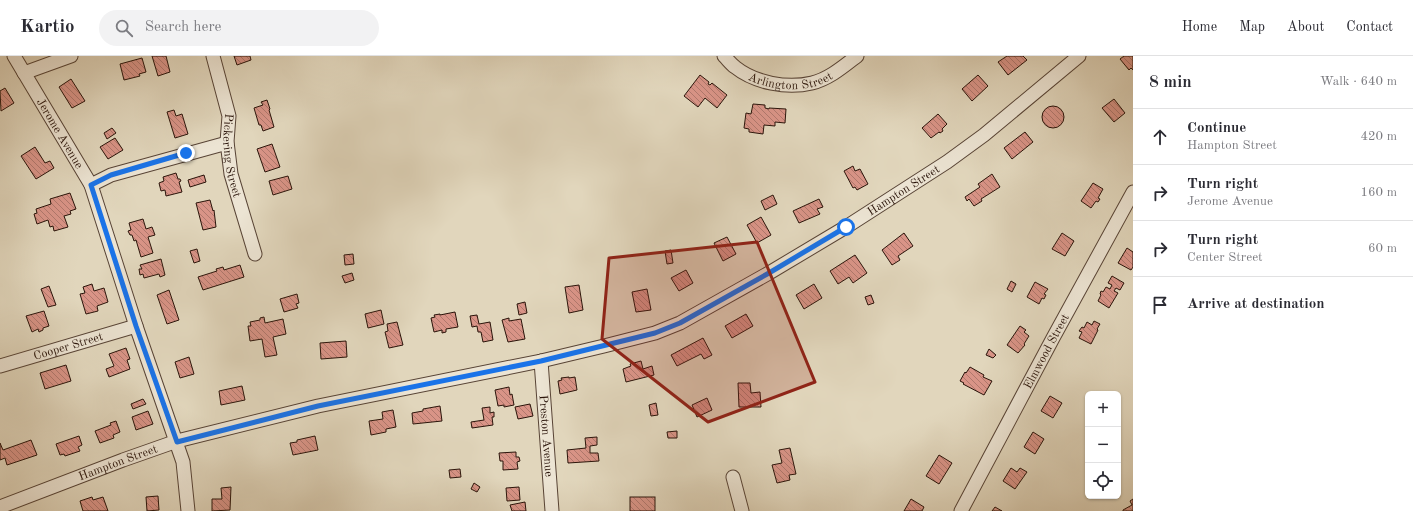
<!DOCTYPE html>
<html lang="en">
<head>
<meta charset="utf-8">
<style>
  :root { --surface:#fff; --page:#f2f2f3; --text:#2b2b33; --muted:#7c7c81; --line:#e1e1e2 }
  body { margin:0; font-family:"Old Standard TT",serif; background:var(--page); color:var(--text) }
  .controls { position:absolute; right:12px; bottom:12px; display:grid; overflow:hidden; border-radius:6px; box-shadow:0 1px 3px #0004 }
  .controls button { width:36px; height:36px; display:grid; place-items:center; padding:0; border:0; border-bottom:1px solid var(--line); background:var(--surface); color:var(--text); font:20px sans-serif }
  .stop { position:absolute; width:12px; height:12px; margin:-9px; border:3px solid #1a73e8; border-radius:50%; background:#fff }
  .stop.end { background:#1a73e8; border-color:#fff; box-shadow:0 1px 4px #0008 }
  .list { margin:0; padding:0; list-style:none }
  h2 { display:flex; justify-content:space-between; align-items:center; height:52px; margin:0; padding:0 16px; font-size:17px }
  h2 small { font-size:13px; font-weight:400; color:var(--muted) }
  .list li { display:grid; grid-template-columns:26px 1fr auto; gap:12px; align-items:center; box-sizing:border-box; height:56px; padding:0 16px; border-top:1px solid var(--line) }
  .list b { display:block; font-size:15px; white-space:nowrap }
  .list p { margin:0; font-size:13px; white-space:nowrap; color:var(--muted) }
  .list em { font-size:13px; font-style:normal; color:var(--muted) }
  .icon { flex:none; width:22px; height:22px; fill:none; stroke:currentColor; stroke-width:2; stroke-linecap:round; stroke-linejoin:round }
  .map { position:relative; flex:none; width:1133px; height:455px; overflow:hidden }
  header { display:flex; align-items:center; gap:24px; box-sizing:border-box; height:56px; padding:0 20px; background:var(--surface); border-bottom:1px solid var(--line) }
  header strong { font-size:19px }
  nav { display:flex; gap:22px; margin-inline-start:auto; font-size:14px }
  .search { width:280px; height:36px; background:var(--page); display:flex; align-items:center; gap:10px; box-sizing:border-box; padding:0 14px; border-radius:22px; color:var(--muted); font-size:15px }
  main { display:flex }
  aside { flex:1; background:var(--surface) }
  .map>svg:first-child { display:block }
</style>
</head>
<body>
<header>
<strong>Kartio</strong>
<div class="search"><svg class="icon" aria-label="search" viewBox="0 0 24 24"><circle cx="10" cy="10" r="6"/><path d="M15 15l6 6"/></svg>Search here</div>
<nav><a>Home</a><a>Map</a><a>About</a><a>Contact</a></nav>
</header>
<main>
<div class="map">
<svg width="1133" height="455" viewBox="0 0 1133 455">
  <defs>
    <pattern id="building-back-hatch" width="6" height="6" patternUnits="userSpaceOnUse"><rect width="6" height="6" fill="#d99487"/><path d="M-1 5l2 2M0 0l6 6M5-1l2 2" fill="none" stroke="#b0786d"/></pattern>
  </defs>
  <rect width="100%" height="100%" fill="#e1d6bc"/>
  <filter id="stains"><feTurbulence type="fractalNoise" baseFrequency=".005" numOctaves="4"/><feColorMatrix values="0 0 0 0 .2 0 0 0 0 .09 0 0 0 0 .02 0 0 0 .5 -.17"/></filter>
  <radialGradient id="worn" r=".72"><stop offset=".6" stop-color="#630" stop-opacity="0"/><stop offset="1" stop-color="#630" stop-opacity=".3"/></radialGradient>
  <g fill="url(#building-back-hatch)" stroke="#2a140a">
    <polygon points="152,0 166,0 170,16 158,20"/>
    <polygon points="234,0 250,0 251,4 237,9"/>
    <polygon points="1007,0 1023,0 1027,4 1008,19 998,6"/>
    <polygon points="1124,0 1133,0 1133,14 1131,12 1129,14 1120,3"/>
    <polygon points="142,2 146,16 139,18 140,20 124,24 120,8"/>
    <polygon points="700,19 709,26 708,28 710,29 712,27 727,39 717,52 705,42 698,51 684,40"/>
    <polygon points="978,19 988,30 972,45 962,33"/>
    <polygon points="71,23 85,45 72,52 59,31"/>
    <polygon points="5,32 14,47 1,55 0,35"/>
    <polygon points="1114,43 1125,57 1114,66 1102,52"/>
    <polygon points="267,44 270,53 269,54 274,71 263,75 261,69 259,69 254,52 263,49 261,46"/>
    <polygon points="753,48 765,49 765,52 769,53 769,52 786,53 785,67 775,66 775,70 764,69 763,78 749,76 749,73 744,72 746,57 751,58"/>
    <circle cx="1053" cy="61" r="11"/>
    <polygon points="174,54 176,60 182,58 188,78 175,82 167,56"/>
    <polygon points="938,58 947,68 942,73 943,75 940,77 939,76 931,82 922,72"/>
    <polygon points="112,72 116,77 107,83 104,77"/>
    <polygon points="1025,76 1033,86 1012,103 1004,92"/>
    <polygon points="115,82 123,94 108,103 100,91"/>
    <polygon points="272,88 280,111 265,116 257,93"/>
    <polygon points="35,91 45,107 50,105 54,112 36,123 21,100"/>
    <polygon points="853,110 855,115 860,113 868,128 857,134 855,131 853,132 844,115"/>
    <polygon points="176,117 178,123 180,123 181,125 179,126 182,136 166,140 165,134 161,135 159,127 164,125 163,121"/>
    <polygon points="992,118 1000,131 981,143 982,145 974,150 969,143 967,145 965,141 980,131 978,128"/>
    <polygon points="204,119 206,126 190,131 188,124"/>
    <polygon points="288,120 292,133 273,139 269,125"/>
    <polygon points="1093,127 1103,133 1098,142 1100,143 1098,146 1096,145 1091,152 1081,145"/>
    <polygon points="70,137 76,153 70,155 71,158 64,160 68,171 54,175 53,170 50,171 48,164 37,168 34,158 37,157 36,153 51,148 50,143"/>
    <polygon points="773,139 777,148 765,154 761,145"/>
    <polygon points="819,143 823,151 817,153 820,158 799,167 793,155"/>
    <polygon points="210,144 213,155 214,154 216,171 203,174 196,147"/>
    <polygon points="761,161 771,179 757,187 747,169"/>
    <polygon points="143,163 146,173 152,171 155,179 148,181 153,197 141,201 136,184 134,185 132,179 130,179 128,175 131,174 129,167"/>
    <polygon points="904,177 913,190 898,200 900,204 892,209 882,194"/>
    <polygon points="1062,177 1074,185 1065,200 1052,193"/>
    <polygon points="727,181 736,198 723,205 714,187"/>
    <polygon points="1127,192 1133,196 1133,211 1131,214 1118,207"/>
    <polygon points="197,193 200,205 194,207 190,195"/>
    <polygon points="671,194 673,207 667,208 665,195"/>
    <polygon points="353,198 354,208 345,209 344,199"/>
    <polygon points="855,199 867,217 853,227 849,221 838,228 830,215"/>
    <polygon points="161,203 165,219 160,221 159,218 144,222 143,218 140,219 139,213 142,213 140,209"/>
    <polygon points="240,209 244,221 203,234 198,221 217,215 216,213 223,211 224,214"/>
    <polygon points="686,214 693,227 679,235 671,222"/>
    <polygon points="352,217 354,224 345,227 342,220"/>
    <polygon points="1112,220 1124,227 1120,234 1116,232 1114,235 1118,237 1109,252 1098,245 1101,239 1100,238 1101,235 1103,236 1106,231 1110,233 1112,229 1108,227"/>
    <polygon points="1011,225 1016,228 1012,236 1007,233"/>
    <polygon points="1035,226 1048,233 1044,238 1046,239 1044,243 1042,242 1039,248 1027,241"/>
    <polygon points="92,228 94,235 104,232 108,246 97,250 98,255 86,258 80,238 85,237 83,231"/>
    <polygon points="814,228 822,242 804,253 796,239"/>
    <polygon points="579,229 583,254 569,257 565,231"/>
    <polygon points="49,230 56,249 48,251 41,233"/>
    <polygon points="647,233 651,254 636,256 632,236"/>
    <polygon points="169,234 179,264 167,268 157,239"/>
    <polygon points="297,238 299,247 296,248 298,252 284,256 280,243"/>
    <polygon points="871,239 874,247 868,249 865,241"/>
    <polygon points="525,246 527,257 519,259 517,248"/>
    <polygon points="381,254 384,268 368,272 365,258"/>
    <polygon points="44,255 49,270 43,272 43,274 39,276 38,273 32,276 26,260"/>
    <polygon points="455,256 458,271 446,273 446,276 442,277 442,274 434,276 431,262 435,261 434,259 440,258 440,259"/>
    <polygon points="746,258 753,270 732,282 725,270"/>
    <polygon points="477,259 479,268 490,266 493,284 483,286 481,276 478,276 477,270 472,271 470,260"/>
    <polygon points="264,261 265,267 283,263 286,278 273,281 277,299 265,301 262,283 250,285 248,270 251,270 250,266 260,264 260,262"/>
    <polygon points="509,262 509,265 521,263 525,283 508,286 502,264"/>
    <polygon points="1094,265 1100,268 1097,273 1098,274 1091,288 1079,282 1082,276 1079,275 1082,271 1084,272 1087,266 1092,269"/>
    <polygon points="397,266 403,289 389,292 385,276 388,275 387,268"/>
    <polygon points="1020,270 1026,274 1024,276 1029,280 1024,288 1025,289 1018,297 1007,289"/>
    <polygon points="703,282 712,299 704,303 701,298 677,310 671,299"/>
    <polygon points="346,285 347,301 321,303 320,287"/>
    <polygon points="126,292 130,303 127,304 130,313 109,321 106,313 114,310 109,298"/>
    <polygon points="989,293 996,299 993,302 986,299"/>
    <polygon points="189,301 194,318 180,322 175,306"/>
    <polygon points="641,305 643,313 652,310 654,319 626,326 623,313 631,310 630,308"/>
    <polygon points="66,309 71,325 45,333 40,317"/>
    <polygon points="970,311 984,319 983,321 992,325 984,339 963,328 964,327 960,325 965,316 966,317"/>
    <polygon points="569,321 569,322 575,321 577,334 560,338 558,325 562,324 561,322"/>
    <polygon points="738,327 750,327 751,337 760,336 761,351 739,351"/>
    <polygon points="242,330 245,344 221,349 219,335"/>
    <polygon points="509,331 510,339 512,338 514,349 504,351 504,349 498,350 495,334"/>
    <polygon points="1050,340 1062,347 1053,362 1041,355"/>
    <polygon points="707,342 712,354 697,361 692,349"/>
    <polygon points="143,343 146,348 133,353 131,348"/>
    <polygon points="656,347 658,359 651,360 649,349"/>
    <polygon points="530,348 533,360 518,363 515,351"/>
    <polygon points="440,350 442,365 413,368 412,357 423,355 423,353"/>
    <polygon points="490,351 490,357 494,356 494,361 492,361 493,369 472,372 471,366 484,364 482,352"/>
    <polygon points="393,354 396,371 386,373 386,376 371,379 369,365 383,363 382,356"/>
    <polygon points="148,355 153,368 136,374 132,361"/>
    <polygon points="116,365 120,376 113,379 114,382 100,387 95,375 111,369 110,367"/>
    <polygon points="677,375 677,382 668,382 667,376"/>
    <polygon points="1033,376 1044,383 1035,398 1024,391"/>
    <polygon points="79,380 82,389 78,391 80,395 65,400 64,398 60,399 56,388"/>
    <polygon points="315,380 318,394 293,399 290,387 297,386 297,384"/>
    <polygon points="597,381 597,389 590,390 590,397 598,397 599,405 568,407 567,394 586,392 585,382"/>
    <polygon points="31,384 37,399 7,409 5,402 0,404 0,387 3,394"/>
    <polygon points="790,392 796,418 789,419 790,424 777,427 772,409 782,407 779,394"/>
    <polygon points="516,396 516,401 519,401 520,405 517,406 518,413 503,414 503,405 500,405 499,397"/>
    <polygon points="939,399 952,407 939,428 926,420"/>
    <polygon points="1011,412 1017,416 1020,412 1027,416 1015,433 1003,425"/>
    <polygon points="460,413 461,421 450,422 449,414"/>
    <polygon points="474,427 480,431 477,436 471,433"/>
    <polygon points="231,431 230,454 212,455 212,443 222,443 221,432"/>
    <polygon points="519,431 520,444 507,445 506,432"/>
    <polygon points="158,440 159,454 147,455 146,441"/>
    <polygon points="92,441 93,444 103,441 108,455 83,455 80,445"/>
    <rect x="630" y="441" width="25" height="14"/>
    <polygon points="911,443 924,451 922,455 904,455"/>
    <polygon points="1133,443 1133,455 1123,455 1123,454 1132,449 1130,445"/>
    <polygon points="525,446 526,455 512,455 510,449"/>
    <polygon points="995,451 1002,455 992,455"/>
  </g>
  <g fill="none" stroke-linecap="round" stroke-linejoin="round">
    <defs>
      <g id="street">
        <path id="s1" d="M14,0L91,129L136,270L183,406L188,455"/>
        <path id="s2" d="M213,0L229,60L227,86L231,118L255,198"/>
        <path id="s3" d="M724,0C728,4 731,8 735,11C755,27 787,33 812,27C829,23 844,10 857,0"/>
        <polyline points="24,17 71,0"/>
        <polyline points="91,129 111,119 227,87"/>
        <path id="s4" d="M541,305L552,455"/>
        <path id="s5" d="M0,310L136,270"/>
        <polyline points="733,421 742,455"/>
        <path id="s6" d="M0,451L123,404L177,385L318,350L541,305L604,290L655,277L680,267L769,217L846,171L947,106L984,79L1079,0"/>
        <path id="s7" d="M961,455L1053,282L1133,136"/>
      </g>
    </defs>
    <use href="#street" stroke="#584436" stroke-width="15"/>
    <use href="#street" stroke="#ece4d3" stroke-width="13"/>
  </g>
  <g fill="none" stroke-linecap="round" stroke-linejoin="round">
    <polyline stroke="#1a73e8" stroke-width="5" points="186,97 111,119 91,129 136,270 177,386 318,350 541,305 655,277 680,267 769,217 846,171"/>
  </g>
  <path fill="#8f2418" fill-opacity="0.2" stroke="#8f2418" stroke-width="3" stroke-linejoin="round" d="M757,186L815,326L708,366L602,283L609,202Z"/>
  <g text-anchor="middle" stroke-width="3.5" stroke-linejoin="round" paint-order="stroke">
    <g font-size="12" fill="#2a140a" stroke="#ece4d3">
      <text dy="4" stroke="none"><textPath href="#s3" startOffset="75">Arlington Street</textPath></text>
      <text dy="4" stroke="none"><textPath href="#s1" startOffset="90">Jerome Avenue</textPath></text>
      <text dy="4" stroke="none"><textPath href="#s2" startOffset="102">Pickering Street</textPath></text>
      <text dy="4" stroke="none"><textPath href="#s6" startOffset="966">Hampton Street</textPath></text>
      <text dy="4" stroke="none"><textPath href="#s5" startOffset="71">Cooper Street</textPath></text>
      <text dy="4" stroke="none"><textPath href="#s7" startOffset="181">Elmwood Street</textPath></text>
      <text dy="4" stroke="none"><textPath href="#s4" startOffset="75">Preston Avenue</textPath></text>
      <text dy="4" stroke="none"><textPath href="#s6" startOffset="126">Hampton Street</textPath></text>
    </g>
  </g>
  <rect width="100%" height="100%" filter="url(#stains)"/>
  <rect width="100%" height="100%" fill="url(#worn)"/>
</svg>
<div class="controls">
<button>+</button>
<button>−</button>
<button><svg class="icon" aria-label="locate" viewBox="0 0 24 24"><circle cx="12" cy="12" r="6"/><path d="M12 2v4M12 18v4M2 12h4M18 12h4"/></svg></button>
</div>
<div class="stop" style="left:846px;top:171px"></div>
<div class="stop end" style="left:186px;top:97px"></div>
</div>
<aside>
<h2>8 min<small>Walk · 640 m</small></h2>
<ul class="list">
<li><svg class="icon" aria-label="ahead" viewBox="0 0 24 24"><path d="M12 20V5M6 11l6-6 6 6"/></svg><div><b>Continue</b><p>Hampton Street</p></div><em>420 m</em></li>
<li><svg class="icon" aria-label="right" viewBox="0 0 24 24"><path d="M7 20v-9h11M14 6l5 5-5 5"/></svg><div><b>Turn right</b><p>Jerome Avenue</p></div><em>160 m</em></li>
<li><svg class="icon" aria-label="right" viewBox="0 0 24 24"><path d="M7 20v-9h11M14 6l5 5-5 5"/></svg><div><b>Turn right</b><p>Center Street</p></div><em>60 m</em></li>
<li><svg class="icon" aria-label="arrive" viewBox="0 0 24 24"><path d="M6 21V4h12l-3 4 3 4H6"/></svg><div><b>Arrive at destination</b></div></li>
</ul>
</aside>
</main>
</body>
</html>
